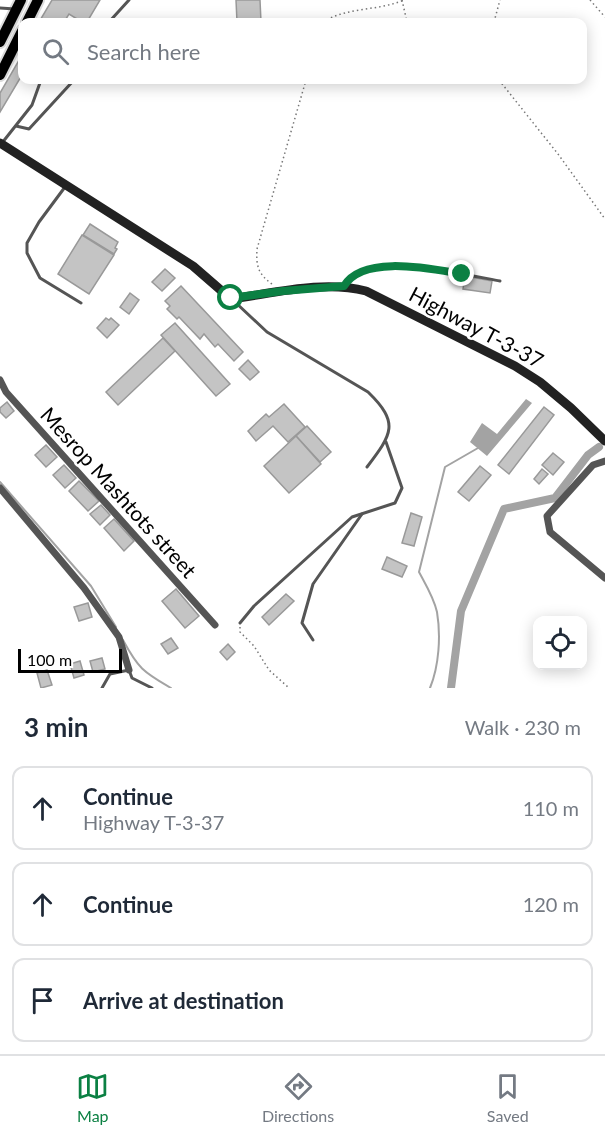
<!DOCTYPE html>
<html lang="en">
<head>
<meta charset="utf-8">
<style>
  :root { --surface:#fff; --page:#f6f6f7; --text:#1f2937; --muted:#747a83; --line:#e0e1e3; --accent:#0b8043 }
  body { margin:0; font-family:Lato,sans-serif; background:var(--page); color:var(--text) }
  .controls { position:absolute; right:18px; bottom:18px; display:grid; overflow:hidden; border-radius:12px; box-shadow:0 3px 15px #0003 }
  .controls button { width:54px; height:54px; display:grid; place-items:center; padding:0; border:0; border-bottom:2px solid var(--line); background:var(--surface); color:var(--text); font:30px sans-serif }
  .scale { position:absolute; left:18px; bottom:15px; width:104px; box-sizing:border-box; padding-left:6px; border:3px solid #000; border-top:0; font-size:16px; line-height:21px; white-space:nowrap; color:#000; -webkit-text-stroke:4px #fff; paint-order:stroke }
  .stop { position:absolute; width:18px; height:18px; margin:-14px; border:4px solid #0b8043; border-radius:50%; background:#fff }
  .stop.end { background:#0b8043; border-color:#fff; box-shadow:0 2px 6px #0008 }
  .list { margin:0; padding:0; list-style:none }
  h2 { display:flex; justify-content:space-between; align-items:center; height:78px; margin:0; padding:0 24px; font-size:26px }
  h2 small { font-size:20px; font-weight:400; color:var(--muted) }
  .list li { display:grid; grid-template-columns:39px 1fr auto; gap:18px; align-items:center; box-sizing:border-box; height:84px; margin:0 12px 12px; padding:0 12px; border:2px solid var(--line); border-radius:12px }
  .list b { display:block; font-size:22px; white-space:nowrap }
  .list p { margin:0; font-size:20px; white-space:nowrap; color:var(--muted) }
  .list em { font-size:20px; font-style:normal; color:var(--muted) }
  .icon { flex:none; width:33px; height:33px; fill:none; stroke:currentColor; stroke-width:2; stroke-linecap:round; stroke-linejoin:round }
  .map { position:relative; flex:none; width:605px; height:688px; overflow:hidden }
  .search { position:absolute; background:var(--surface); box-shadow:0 3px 15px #0003; left:18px; right:18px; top:18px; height:66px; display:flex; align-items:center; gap:15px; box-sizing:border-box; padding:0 21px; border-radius:12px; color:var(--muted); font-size:22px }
  .sheet { height:366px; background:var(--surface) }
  nav { display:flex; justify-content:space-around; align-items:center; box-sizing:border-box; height:84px; border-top:2px solid var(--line); background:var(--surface); font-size:16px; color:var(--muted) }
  nav a { display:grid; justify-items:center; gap:3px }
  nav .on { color:var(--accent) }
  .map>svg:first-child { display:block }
</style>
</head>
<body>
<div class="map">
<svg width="605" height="688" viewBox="0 0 605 688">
  <rect width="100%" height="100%" fill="#fff"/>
  <polygon fill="#a3a3a3" points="526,399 532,403 487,456 470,442 482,423 497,434"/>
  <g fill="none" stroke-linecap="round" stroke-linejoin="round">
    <g stroke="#a3a3a3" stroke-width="2">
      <polyline points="0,482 91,586 116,627"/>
      <path d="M123,640C138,668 143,672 171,688"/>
      <path d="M430,688C439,666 441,636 437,612C434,598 426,585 419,572L445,467L478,448"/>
    </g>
    <polyline stroke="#a3a3a3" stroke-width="8" points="451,688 461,611 504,509 555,498 588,455 599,447"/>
  </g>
  <g fill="#c4c4c4" stroke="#999" stroke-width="1.5">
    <polygon points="52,0 100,0 87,22 82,22 69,14 64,22 39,22"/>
    <polygon points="236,0 260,0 261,22 237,22"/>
    <polygon points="22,55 22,75 0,112 0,93"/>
    <polygon points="90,224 118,242 115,248 117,249 114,254 83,235"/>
    <polygon points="82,235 114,255 89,294 58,274"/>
    <polygon points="165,269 175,278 162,291 152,282"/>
    <polygon points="465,276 492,281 490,293 463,289"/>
    <polygon points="181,286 243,352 234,361 218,344 215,347 204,334 200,339 179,317 177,319 167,309 170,306 165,301"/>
    <polygon points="130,293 139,300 129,314 120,307"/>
    <polygon points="106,318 109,320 111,318 119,325 107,338 97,328"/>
    <polygon points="175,323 230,384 216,396 161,335"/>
    <polygon points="163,338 175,351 118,405 106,392"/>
    <polygon points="248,360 259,372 250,380 239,369"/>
    <polygon points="7,402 14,411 6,418 0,412 0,408"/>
    <polygon points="284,404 305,427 288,442 273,426 256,441 248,431 266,414 269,417"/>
    <polygon points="544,407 554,415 509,474 498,465"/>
    <polygon points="307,426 331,452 320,462 296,436"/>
    <polygon points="296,436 321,464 289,493 264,466"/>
    <polygon points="46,445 57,457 46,467 35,455"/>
    <polygon points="553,453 564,462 553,475 542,465"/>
    <polygon points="64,465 76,478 65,488 53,475"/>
    <polygon points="480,466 491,475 469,501 458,492"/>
    <polygon points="542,469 548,474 539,484 534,479"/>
    <polygon points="79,481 99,501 88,511 69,491"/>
    <polygon points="101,505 110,515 100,525 90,514"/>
    <polygon points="411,513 422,517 414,546 402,543"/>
    <polygon points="114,519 134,541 124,551 104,528"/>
    <polygon points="387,557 407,566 402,577 382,569"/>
    <polygon points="176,589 199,616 185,628 162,601"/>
    <polygon points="286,594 294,601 269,625 262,617"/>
    <polygon points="88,603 92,617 79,621 74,607"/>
    <polygon points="171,638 178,648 168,654 161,644"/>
    <polygon points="228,644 235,652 227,660 220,652"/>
    <polygon points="102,658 105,669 93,672 90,661"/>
    <polygon points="80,661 84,675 74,678 70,664"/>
    <polygon points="47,670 52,685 41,688 37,673"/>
  </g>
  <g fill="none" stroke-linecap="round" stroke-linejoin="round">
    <defs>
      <g id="trunk">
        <polyline points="27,22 38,0"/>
        <polyline points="0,42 21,0"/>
        <polyline points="0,75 22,31"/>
      </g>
    </defs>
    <use href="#trunk" stroke="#dbdbdb" stroke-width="14"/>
    <g stroke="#777" stroke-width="1.5" stroke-dasharray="1.5 3" stroke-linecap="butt">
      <polyline points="402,0 407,22"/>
      <polyline points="590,0 605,17"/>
      <path d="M323,22C346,7 379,11 404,0"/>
      <polyline points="494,22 500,0"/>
      <polyline points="499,80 558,154 605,219"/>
      <path d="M272,284C258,274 256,266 257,249L306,80"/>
      <polyline points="240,627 240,632 254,646 269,670 289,688"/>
    </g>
    <g stroke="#555" stroke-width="3">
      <polyline points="0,8 15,9"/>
      <polyline points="109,22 129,0"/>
      <polyline points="16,126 29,129 74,80"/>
      <polyline points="2,143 32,105 41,80"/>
      <polyline points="65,187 39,222 27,243 27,253 40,278 81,303"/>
      <path d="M345,285C346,282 347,279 350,277C376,254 467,275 500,281"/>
      <path d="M235,302L267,332L368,392C400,423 392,434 367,467"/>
      <polyline points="240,623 254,606 352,517 395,503 402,488 386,442"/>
      <polyline points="313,640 302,623 313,584 362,514"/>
      <polyline points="102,688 110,674 129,670 132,678 152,688"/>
    </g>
    <g stroke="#555" stroke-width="7">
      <polyline points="0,380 6,392 215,625"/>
      <polyline points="605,461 593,465 547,516 550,532 605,578"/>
      <polyline points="0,488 84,588 119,637 129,670"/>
    </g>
    <path stroke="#222" stroke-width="9" d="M0,143L193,266L231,299C275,293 323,280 366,291L515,366L540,382L571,408L605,441"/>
    <use href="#trunk" stroke="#000" stroke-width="10"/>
  </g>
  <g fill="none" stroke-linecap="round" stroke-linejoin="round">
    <path stroke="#0b8043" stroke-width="8" d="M231,298L283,291L344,286C363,254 431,269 462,274"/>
  </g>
  <g text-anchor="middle" stroke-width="5" stroke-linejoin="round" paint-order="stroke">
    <g font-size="21" fill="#000" stroke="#fff">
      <text transform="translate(476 328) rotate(28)" y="7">Highway T-3-37</text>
      <text transform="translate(118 493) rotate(48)" y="7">Mesrop Mashtots street</text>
    </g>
  </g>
</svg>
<div class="controls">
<button><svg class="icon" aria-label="locate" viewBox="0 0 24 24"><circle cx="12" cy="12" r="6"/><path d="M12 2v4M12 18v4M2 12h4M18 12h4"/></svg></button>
</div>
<div class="scale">100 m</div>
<div class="stop" style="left:231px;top:298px"></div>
<div class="stop end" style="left:462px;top:274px"></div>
<div class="search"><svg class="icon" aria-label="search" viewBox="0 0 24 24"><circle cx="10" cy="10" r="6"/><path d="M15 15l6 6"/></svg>Search here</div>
</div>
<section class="sheet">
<h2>3 min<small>Walk · 230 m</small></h2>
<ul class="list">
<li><svg class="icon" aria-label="ahead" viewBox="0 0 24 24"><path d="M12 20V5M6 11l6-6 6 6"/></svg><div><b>Continue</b><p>Highway T-3-37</p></div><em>110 m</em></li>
<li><svg class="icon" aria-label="ahead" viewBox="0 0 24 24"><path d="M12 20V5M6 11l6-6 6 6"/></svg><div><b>Continue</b></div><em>120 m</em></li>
<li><svg class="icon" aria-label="arrive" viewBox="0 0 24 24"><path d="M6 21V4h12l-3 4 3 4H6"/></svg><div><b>Arrive at destination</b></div></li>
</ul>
</section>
<nav>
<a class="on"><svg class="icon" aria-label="map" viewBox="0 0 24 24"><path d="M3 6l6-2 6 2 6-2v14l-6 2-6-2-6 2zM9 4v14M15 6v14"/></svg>Map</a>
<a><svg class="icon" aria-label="directions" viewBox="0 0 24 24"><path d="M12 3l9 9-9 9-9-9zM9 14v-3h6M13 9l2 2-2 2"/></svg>Directions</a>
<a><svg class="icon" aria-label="saved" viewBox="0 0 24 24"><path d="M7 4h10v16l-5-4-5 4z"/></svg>Saved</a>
</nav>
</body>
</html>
